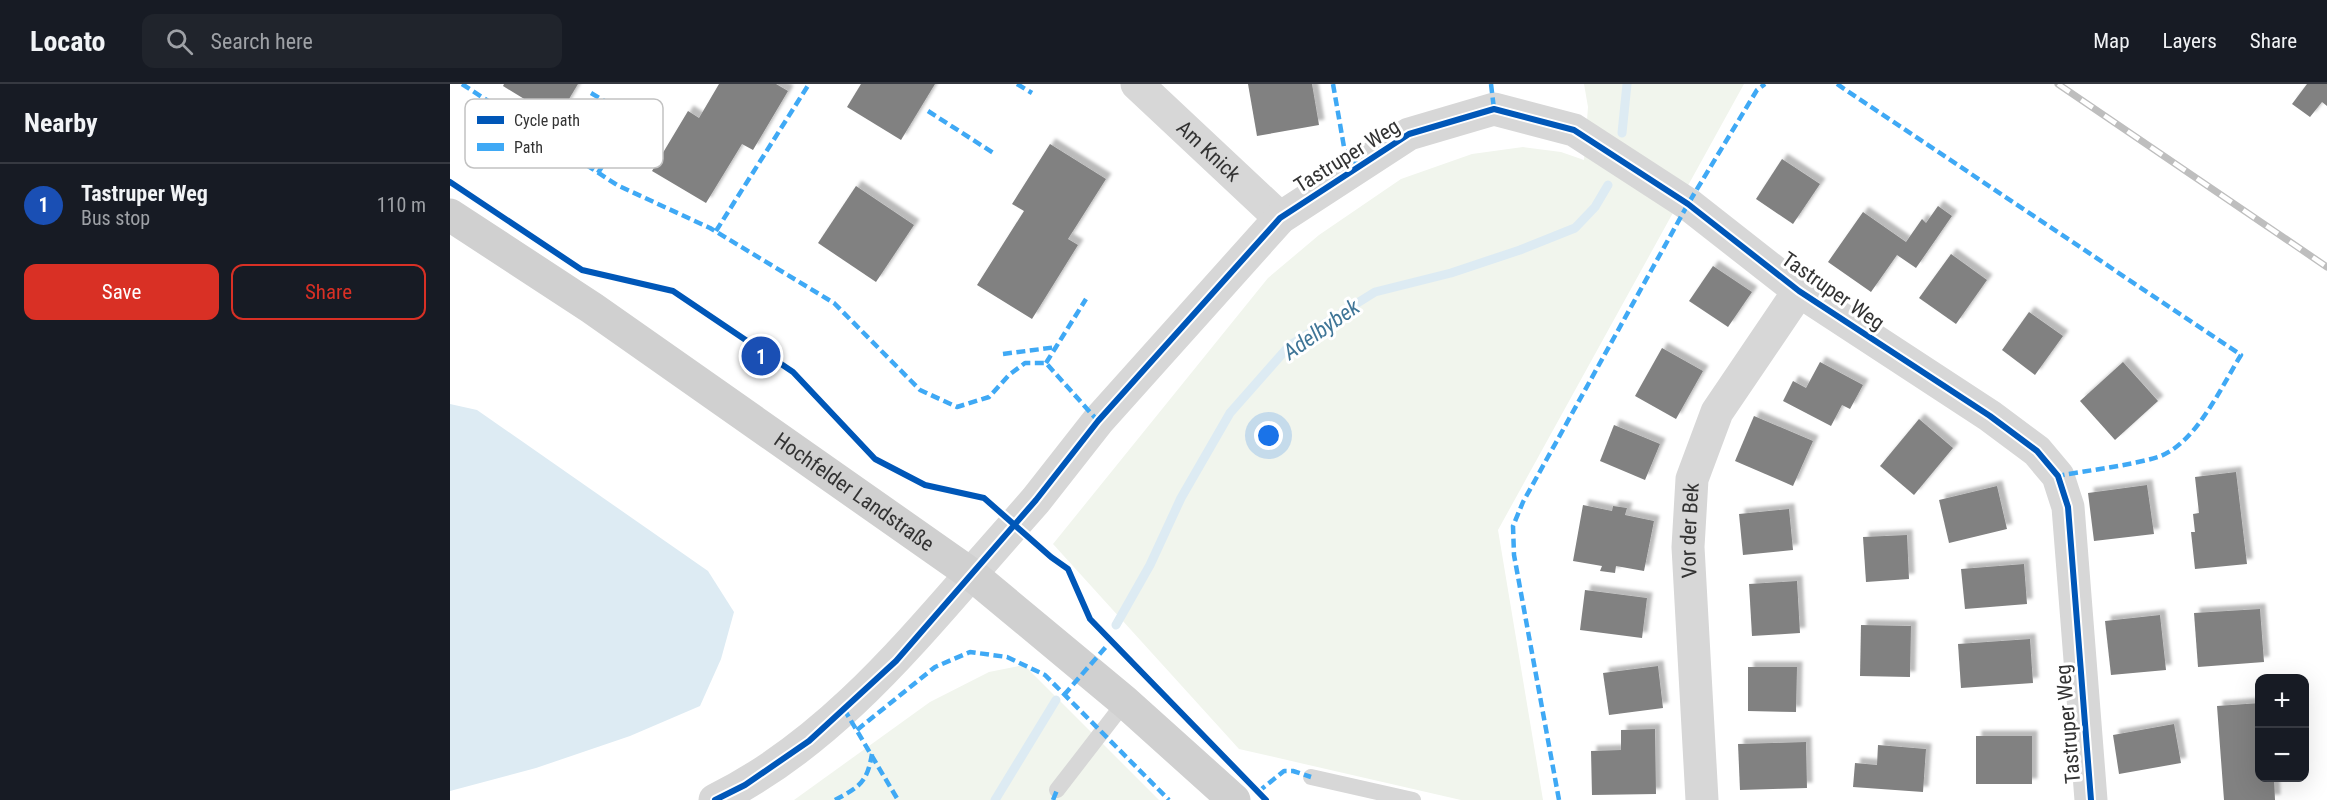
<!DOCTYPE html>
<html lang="en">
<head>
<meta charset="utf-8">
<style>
  :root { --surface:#171b24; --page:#20242c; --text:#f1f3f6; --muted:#9ea1a6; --line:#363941; --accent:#d93025 }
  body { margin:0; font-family:"Roboto Condensed",sans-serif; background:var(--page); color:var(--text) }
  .controls { position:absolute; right:18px; bottom:18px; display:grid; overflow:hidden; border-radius:12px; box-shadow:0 6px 24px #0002 }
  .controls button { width:54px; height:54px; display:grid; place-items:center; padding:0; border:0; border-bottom:2px solid var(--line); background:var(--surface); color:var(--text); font:30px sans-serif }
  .you { position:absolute; left:819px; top:352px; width:21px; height:21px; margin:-15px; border:4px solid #fff; border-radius:50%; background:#1a73e8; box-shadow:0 0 0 9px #1a73e833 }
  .badge { display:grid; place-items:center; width:39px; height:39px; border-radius:50%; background:var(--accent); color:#fff; font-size:20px; font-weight:700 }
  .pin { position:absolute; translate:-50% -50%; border:3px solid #fff; box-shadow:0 2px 6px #0006 }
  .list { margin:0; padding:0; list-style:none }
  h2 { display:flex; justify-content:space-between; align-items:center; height:78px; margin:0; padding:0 24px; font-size:26px }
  h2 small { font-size:20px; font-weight:400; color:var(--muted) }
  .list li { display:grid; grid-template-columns:39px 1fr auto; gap:18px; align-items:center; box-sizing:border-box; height:84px; padding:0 24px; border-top:2px solid var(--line) }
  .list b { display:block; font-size:22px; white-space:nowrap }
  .list p { margin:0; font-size:20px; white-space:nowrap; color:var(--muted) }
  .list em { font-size:20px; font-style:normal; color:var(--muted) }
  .actions { display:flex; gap:12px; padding:18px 24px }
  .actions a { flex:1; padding:14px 0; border:2px solid var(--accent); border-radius:12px; text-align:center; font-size:21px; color:var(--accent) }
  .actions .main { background:var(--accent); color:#fff }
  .icon { flex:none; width:33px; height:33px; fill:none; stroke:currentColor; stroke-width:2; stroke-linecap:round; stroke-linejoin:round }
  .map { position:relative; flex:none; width:1877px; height:716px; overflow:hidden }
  header { display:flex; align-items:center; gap:36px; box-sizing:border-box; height:84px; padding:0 30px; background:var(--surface); border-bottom:2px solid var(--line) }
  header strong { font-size:28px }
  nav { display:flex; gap:33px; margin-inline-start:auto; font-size:21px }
  .search { width:420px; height:54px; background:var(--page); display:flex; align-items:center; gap:15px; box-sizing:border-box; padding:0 21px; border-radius:12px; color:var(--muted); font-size:22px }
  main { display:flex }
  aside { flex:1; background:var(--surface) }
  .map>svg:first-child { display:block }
</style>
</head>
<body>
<header>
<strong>Locato</strong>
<div class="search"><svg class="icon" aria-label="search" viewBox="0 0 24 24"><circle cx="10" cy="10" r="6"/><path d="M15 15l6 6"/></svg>Search here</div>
<nav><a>Map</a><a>Layers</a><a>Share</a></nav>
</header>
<main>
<aside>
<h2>Nearby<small></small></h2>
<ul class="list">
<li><span class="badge" style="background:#1a4fb4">1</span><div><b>Tastruper Weg</b><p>Bus stop</p></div><em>110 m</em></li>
</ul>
<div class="actions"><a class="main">Save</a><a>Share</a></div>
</aside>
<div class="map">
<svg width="1877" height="716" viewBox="0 0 1877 716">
  <defs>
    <filter id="shadow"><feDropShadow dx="5.5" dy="-5.5" stdDeviation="1.5" flood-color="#0004"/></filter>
  </defs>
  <rect width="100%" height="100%" fill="#fff"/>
  <g fill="#f1f5ed">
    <polygon points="1134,0 1294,0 1048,446 1093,716 1011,716 789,665 603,460 818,194 869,151 951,95 1022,70 1073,63 1111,68 1134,76 1138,23"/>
    <polygon points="574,581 709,716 344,716 480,618 539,588"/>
  </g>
  <polygon fill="#ddebf3" points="0,320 27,326 258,487 284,528 271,575 250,622 180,652 86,684 0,707"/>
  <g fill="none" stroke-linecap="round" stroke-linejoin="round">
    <g stroke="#ddebf3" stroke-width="9">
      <polyline points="1172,49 1177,0"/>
      <polyline points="666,541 700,481 731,414 780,329 840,261 925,208 1001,189 1070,166 1125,144 1145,123 1158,101"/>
      <polyline points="545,716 606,616"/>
    </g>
  </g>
  <g fill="#818181" filter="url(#shadow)">
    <polygon points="54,0 128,0 107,35 53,2"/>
    <polygon points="269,0 326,0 338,7 303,66 292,60 256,119 202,87 238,27 249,34"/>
    <polygon points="411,0 485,0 451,56 397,23"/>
    <polygon points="798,0 862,0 869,41 807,52"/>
    <polygon points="1857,0 1877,0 1877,22 1872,18 1860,33 1842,20"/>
    <polygon points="600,60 656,95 618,155 628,161 582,235 527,201 574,127 562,120"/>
    <polygon points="1332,75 1370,100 1343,140 1306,115"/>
    <polygon points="406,102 464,141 426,198 368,159"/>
    <polygon points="1488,122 1502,132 1466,184 1447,171 1421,208 1378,178 1413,128 1456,158 1472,135 1476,139"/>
    <polygon points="1501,170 1537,196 1506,240 1469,214"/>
    <polygon points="1263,182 1302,208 1278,243 1239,217"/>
    <polygon points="1579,228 1613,252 1585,291 1552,266"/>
    <polygon points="1212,264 1253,287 1226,335 1185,312"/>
    <polygon points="1370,278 1413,301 1400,325 1392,321 1381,342 1333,317 1343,297 1356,304"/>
    <polygon points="1673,278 1708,317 1665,356 1630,317"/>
    <polygon points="1304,332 1363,357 1343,402 1285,377"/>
    <polygon points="1469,335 1503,364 1464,411 1430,382"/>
    <polygon points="1164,341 1210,360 1195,396 1150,377"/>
    <polygon points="1786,388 1797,480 1745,485 1741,448 1745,448 1743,430 1749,429 1745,393"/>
    <polygon points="1697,401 1704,450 1644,457 1638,409"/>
    <polygon points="1547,402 1557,445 1499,459 1489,416"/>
    <polygon points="1133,421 1162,427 1163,422 1177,424 1175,431 1204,437 1194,487 1166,482 1165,489 1150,487 1152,482 1123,477"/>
    <polygon points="1339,425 1343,466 1293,471 1289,430"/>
    <polygon points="1457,451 1459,495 1416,498 1413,453"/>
    <polygon points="1574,480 1577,520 1515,525 1511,485"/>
    <polygon points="1347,497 1350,549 1302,552 1299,500"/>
    <polygon points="1135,506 1197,514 1192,554 1130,546"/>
    <polygon points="1810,525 1814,578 1748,583 1744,529"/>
    <polygon points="1710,531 1716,586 1661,591 1655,537"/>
    <polygon points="1411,541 1461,542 1460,593 1410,592"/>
    <polygon points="1580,555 1583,599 1511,604 1508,560"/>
    <polygon points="1208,582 1213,624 1159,631 1153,589"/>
    <polygon points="1298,583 1347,583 1346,628 1298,627"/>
    <polygon points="1810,619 1810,694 1824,694 1825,716 1774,716 1767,622"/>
    <polygon points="1724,640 1731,679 1669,690 1663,651"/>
    <polygon points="1205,645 1206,710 1142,711 1141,667 1171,666 1171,646"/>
    <rect x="1526" y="652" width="56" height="48"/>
    <polygon points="1356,658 1357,704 1290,706 1288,660"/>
    <polygon points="1428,661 1476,665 1473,708 1403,703 1405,679 1427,681"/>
  </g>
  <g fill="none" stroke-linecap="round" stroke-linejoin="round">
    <g stroke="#d7d7d7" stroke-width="16">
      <polyline points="861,693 963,716"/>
      <polyline points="607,706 675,618"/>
    </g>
    <g stroke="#d7d7d7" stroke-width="33">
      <path id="s1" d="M687,0L830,134"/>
      <polyline points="521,490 586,416 648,337 830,134 959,50 1044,25 1124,46 1238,120 1349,207 1540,332 1587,367 1608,392 1618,423 1641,716"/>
      <path id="s2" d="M1252,716L1238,463L1242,395L1267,328L1349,207"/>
    </g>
    <path stroke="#d7d7d7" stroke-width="33" d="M265,716C369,665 446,576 521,490"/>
    <path stroke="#d0d0d0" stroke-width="33" id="s3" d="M0,131L142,224L521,490L675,618L784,716"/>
    <defs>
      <polyline id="rail" points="1608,0 1877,183"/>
    </defs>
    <use href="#rail" stroke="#bebebe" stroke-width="7"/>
    <use href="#rail" stroke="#fff" stroke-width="4.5" stroke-dasharray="14" stroke-linecap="butt"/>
    <g stroke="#3fa9f5" stroke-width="4.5" stroke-dasharray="9 4.5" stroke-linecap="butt">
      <polyline points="12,0 167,101 260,144 384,219 470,306 507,323 539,313 559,291 575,279 596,279 648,337"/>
      <polyline points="567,0 582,9"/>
      <polyline points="883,0 894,63 909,83"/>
      <polyline points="1041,0 1044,25"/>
      <path d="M1387,0L1791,271C1771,303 1746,360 1708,373C1678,382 1639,386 1608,392"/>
      <polyline points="141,9 183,34"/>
      <polyline points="478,27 545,70"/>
      <polyline points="148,89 192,19"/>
      <polyline points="266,147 359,0"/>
      <polyline points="553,270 607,263"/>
      <polyline points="596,279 636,215"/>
      <polyline points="614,611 661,557"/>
      <polyline points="394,625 448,716"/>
      <polyline points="407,646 485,583 520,568 557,573 595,591 719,716"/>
      <polyline points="808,708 834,687 843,687 861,693"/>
      <path d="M385,716C409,703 417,699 422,670"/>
      <polyline points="603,716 607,706"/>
      <polyline points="1109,716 1064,471 1063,442 1073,418 1238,120 1307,6 1315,0"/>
    </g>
    <defs>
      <g id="cycleway">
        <polyline points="0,98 132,186 223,207 343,288 425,375 475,401 534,414 601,473 618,485 640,535 816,716"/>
        <polyline points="265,716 295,701 359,657 446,577 586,416 648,337 830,134 959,50 1044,25 1124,46 1238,120 1349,207 1540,332 1587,367 1608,392 1618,423 1641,716"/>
      </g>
    </defs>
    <use href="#cycleway" stroke="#fff" stroke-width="10"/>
    <use href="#cycleway" stroke="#0057b8" stroke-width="6"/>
  </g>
  <g text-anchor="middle" stroke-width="6" stroke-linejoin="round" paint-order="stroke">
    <g font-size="21" fill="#333" stroke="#fff">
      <text dy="7" stroke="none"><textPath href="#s1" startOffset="98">Am Knick</textPath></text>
      <text transform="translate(897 72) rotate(-32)" y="7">Tastruper Weg</text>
      <text transform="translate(1383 207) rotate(35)" y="7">Tastruper Weg</text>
      <text dy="7" stroke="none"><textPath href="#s3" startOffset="490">Hochfelder Landstraße</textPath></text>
      <text dy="7" stroke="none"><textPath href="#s2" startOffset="270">Vor der Bek</textPath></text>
      <text transform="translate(1618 640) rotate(-95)" y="7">Tastruper Weg</text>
    </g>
    <g font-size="22" font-style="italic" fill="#3f7597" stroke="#fff">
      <text transform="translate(871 245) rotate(-35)" y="8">Adelbybek</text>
    </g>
  </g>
  <rect x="15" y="15" width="198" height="69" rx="9" fill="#fff" stroke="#c2c2c2" stroke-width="1.5"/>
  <rect x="27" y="32" width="27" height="8" fill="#0057b8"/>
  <rect x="27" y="59" width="27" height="8" fill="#3fa9f5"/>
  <g font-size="16" fill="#333">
    <text x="64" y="42">Cycle path</text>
    <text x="64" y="69">Path</text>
  </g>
</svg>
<div class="controls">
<button>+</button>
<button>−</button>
</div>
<div class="you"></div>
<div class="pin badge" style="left:311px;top:272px;background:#1a4fb4">1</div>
</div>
</main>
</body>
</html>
